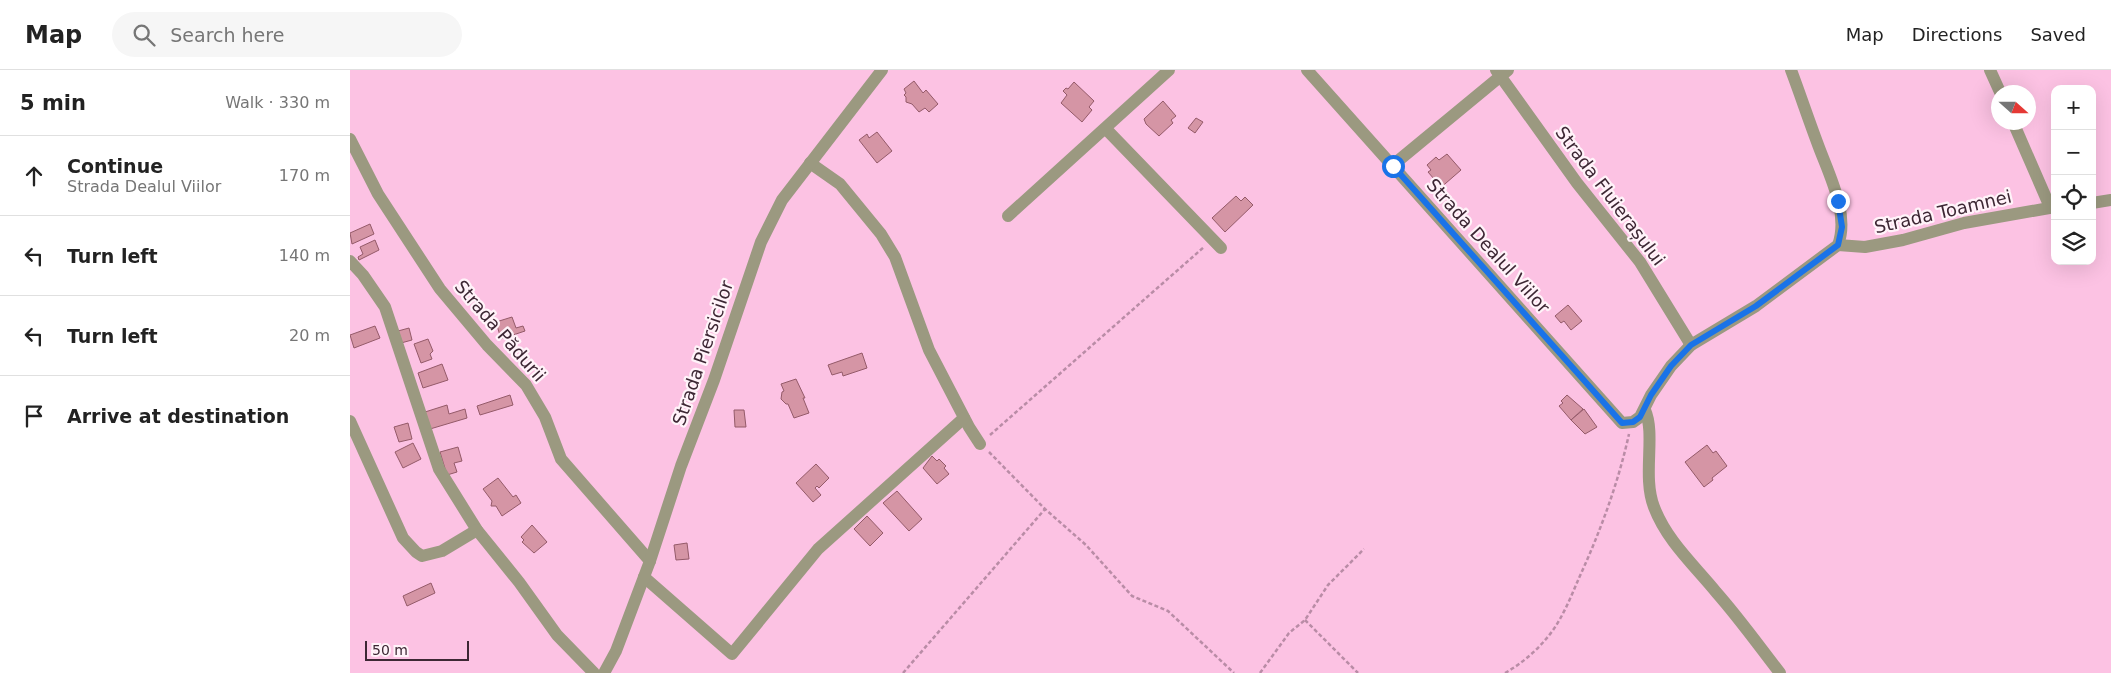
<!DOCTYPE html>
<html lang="en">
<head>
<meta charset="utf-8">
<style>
  :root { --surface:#fff; --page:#f6f6f6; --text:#222; --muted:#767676; --line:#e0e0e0 }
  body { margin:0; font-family:"DejaVu Sans",sans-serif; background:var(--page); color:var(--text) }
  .controls { position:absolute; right:15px; top:15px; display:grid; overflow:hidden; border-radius:10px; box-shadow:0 5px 20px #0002 }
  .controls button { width:45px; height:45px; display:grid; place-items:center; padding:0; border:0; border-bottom:1px solid var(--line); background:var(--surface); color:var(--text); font:25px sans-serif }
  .compass { position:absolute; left:1641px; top:15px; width:45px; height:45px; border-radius:50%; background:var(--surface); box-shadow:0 5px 20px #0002; rotate:111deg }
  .scale { position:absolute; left:15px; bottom:12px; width:104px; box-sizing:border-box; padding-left:5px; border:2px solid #3d2734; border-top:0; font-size:14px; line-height:18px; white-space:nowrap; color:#3d2734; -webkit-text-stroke:4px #fff3f9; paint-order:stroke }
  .stop { position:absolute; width:15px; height:15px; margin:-11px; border:4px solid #1a73e8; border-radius:50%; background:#fff }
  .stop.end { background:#1a73e8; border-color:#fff; box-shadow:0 1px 5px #0008 }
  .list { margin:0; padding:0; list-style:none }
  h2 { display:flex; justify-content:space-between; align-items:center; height:65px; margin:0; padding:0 20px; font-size:21px }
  h2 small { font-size:16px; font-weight:400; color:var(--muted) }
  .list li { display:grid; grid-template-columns:32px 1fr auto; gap:15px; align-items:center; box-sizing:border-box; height:80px; padding:0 20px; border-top:1px solid var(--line) }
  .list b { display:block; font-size:19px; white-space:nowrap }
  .list p { margin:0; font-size:16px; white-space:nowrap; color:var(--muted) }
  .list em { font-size:16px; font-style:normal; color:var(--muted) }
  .icon { flex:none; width:28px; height:28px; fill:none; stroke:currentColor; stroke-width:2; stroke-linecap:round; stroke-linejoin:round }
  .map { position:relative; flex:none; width:1761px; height:603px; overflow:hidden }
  header { display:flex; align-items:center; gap:30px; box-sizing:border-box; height:70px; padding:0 25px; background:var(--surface); border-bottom:1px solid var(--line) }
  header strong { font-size:24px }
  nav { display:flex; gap:28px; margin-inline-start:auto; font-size:18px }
  .search { width:350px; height:45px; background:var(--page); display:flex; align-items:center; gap:12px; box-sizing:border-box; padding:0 18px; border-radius:28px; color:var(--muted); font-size:19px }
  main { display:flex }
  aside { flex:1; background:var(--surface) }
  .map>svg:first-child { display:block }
</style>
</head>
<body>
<header>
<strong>Map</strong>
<div class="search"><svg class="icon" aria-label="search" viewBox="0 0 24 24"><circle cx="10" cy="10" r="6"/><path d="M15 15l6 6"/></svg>Search here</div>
<nav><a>Map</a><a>Directions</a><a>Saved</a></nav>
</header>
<main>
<aside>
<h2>5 min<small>Walk · 330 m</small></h2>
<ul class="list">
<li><svg class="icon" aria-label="ahead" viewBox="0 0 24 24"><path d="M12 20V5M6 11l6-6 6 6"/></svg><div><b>Continue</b><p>Strada Dealul Viilor</p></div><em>170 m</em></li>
<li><svg class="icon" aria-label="left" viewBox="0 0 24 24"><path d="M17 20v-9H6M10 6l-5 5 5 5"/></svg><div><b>Turn left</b></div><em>140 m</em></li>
<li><svg class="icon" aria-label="left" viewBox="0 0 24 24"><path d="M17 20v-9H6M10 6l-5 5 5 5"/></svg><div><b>Turn left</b></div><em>20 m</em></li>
<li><svg class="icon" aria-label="arrive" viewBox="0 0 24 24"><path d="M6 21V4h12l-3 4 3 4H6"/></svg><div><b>Arrive at destination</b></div></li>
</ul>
</aside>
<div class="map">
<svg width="1761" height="603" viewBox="0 0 1761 603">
  <rect width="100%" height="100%" fill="#fcc2e3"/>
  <g fill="#d595a5" stroke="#945a69">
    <polygon points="564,11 573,23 576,20 588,34 579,42 575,38 569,42 562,34 556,32 556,27 554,25 556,23 554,19"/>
    <polygon points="724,12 744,31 739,37 742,40 732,52 711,33 717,25 713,21 716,18 718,19"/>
    <polygon points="813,31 826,46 821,50 823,53 809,66 796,54 794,49"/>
    <polygon points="846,48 853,52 845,63 838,58"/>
    <polygon points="527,62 542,81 527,93 509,70 517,64 519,68"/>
    <polygon points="1097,84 1111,100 1088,120 1083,114 1088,110 1086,107 1084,109 1078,102 1081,100 1077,95 1086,87 1089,90"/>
    <polygon points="886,126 891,131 895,127 903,135 875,162 862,148"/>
    <polygon points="20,154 24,164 2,174 0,163"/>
    <polygon points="25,170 29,180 9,190 8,187 13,184 10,177"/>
    <polygon points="1218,235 1232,251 1221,260 1214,251 1211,253 1205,246"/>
    <polygon points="162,247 166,258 173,256 175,261 151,269 146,252"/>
    <polygon points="25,256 30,268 4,278 0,265"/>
    <polygon points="59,258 62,270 51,273 48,261"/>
    <polygon points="78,269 83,281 80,284 82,289 71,293 64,274"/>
    <polygon points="512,283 517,298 493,306 492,302 482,305 478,295"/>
    <polygon points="92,294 98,310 73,318 68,303"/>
    <polygon points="446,309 455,328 453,328 459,343 444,348 438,334 436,334 431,329 432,322 434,321 431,314"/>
    <polygon points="160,325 163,335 130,345 127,336"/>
    <polygon points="1217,325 1233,339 1221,350 1209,336 1213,333 1211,331"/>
    <polygon points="97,335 99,344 115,339 117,348 80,359 75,342"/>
    <polygon points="1234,339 1247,357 1235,364 1221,350"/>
    <polygon points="384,340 394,340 396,357 385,357"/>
    <polygon points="58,353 62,369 49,372 44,357"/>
    <polygon points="63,373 71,389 53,398 45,382"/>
    <polygon points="1357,375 1363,383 1366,381 1377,396 1362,408 1363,410 1354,417 1335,392"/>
    <polygon points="108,377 112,391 104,393 107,402 97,405 90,382"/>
    <polygon points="582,386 587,391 589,389 596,396 594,398 599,404 587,414 573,398"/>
    <polygon points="466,394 479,408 469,418 467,416 465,418 471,425 463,432 446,413"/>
    <polygon points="148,408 163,427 166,425 171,433 152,446 146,436 141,436 142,431 133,419"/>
    <polygon points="547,421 572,449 559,461 533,433"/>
    <polygon points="517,446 533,463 520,476 504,459"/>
    <polygon points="182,455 197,472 184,483 172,472 174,470 171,467"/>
    <polygon points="337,473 339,489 326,490 324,475"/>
    <polygon points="81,513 85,523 57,536 53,526"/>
  </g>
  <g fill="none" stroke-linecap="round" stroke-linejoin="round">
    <g stroke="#b98ca6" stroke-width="2.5" stroke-dasharray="4 2.5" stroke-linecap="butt">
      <polyline points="640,365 854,177"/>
      <polyline points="639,382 695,439 736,475 782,526 818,541 884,603"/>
      <polyline points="955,550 1008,603"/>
      <polyline points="553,603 695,439"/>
      <polyline points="910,603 939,563 955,550 978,515 1014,479"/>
      <path d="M1155,603C1171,594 1185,582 1196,569C1211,552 1220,529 1229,508C1250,462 1268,414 1279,364"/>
    </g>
    <g stroke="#9b9980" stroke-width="12">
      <path d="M957,0L1272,353L1283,352L1290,347L1301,325L1321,296L1341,275L1406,236L1488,175C1500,143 1478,103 1467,72C1458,48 1450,24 1441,0"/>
      <polyline points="1146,0 1227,113 1290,192 1341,275"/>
      <polyline points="1640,0 1650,22"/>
      <polyline points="1663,52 1700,137"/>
      <polyline points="756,59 871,178"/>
      <polyline points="0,69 28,124 90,219 137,275 176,315 195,347 211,389 300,491"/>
      <polyline points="460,93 490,114 531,164 545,187 579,280 619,357 630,374"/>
      <polyline points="1043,95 1158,0"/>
      <polyline points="1742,133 1761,130"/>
      <polyline points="658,146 819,0"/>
      <polyline points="1488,175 1515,177 1553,170 1614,153 1705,137"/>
      <polyline points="0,191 13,205 35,237 89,399 127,460 169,512 207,565 244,603"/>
      <path d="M1295,340C1306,365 1292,406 1304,437C1317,471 1344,495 1366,522C1389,548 1409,576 1430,603"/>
      <polyline points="0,351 53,468 66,482 72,486 92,481 127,460"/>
      <polyline points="294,507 382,584 468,479 614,348"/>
      <polyline points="254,603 266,581 300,491 331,396 364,310 411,172 432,130 532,0"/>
    </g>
  </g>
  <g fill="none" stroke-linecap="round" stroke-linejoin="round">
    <polyline stroke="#1a73e8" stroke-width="6" points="1043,96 1272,353 1283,352 1290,347 1301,325 1321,296 1341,275 1406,236 1488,175 1492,157 1488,131"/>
  </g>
  <g text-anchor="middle" stroke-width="4.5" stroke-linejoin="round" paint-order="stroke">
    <g font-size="18" fill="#3d2734" stroke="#fff3f9">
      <text transform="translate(1260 126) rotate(53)" y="6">Strada Fluierașului</text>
      <text transform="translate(1593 142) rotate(-13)" y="6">Strada Toamnei</text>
      <text transform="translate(1138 176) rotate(48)" y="6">Strada Dealul Viilor</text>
      <text transform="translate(150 261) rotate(49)" y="6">Strada Pădurii</text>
      <text transform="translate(353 283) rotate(-71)" y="6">Strada Piersicilor</text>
    </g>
  </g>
</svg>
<div class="controls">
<button>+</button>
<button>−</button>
<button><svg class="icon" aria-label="locate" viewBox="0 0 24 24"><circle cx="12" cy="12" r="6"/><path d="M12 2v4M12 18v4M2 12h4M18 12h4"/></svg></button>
<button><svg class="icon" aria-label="layers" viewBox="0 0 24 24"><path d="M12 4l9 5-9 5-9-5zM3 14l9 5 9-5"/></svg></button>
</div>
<svg class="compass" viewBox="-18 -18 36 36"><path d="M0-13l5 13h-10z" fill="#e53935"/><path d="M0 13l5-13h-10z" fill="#767676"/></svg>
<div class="scale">50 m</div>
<div class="stop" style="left:1043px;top:96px"></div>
<div class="stop end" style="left:1488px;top:131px"></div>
</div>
</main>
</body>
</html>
